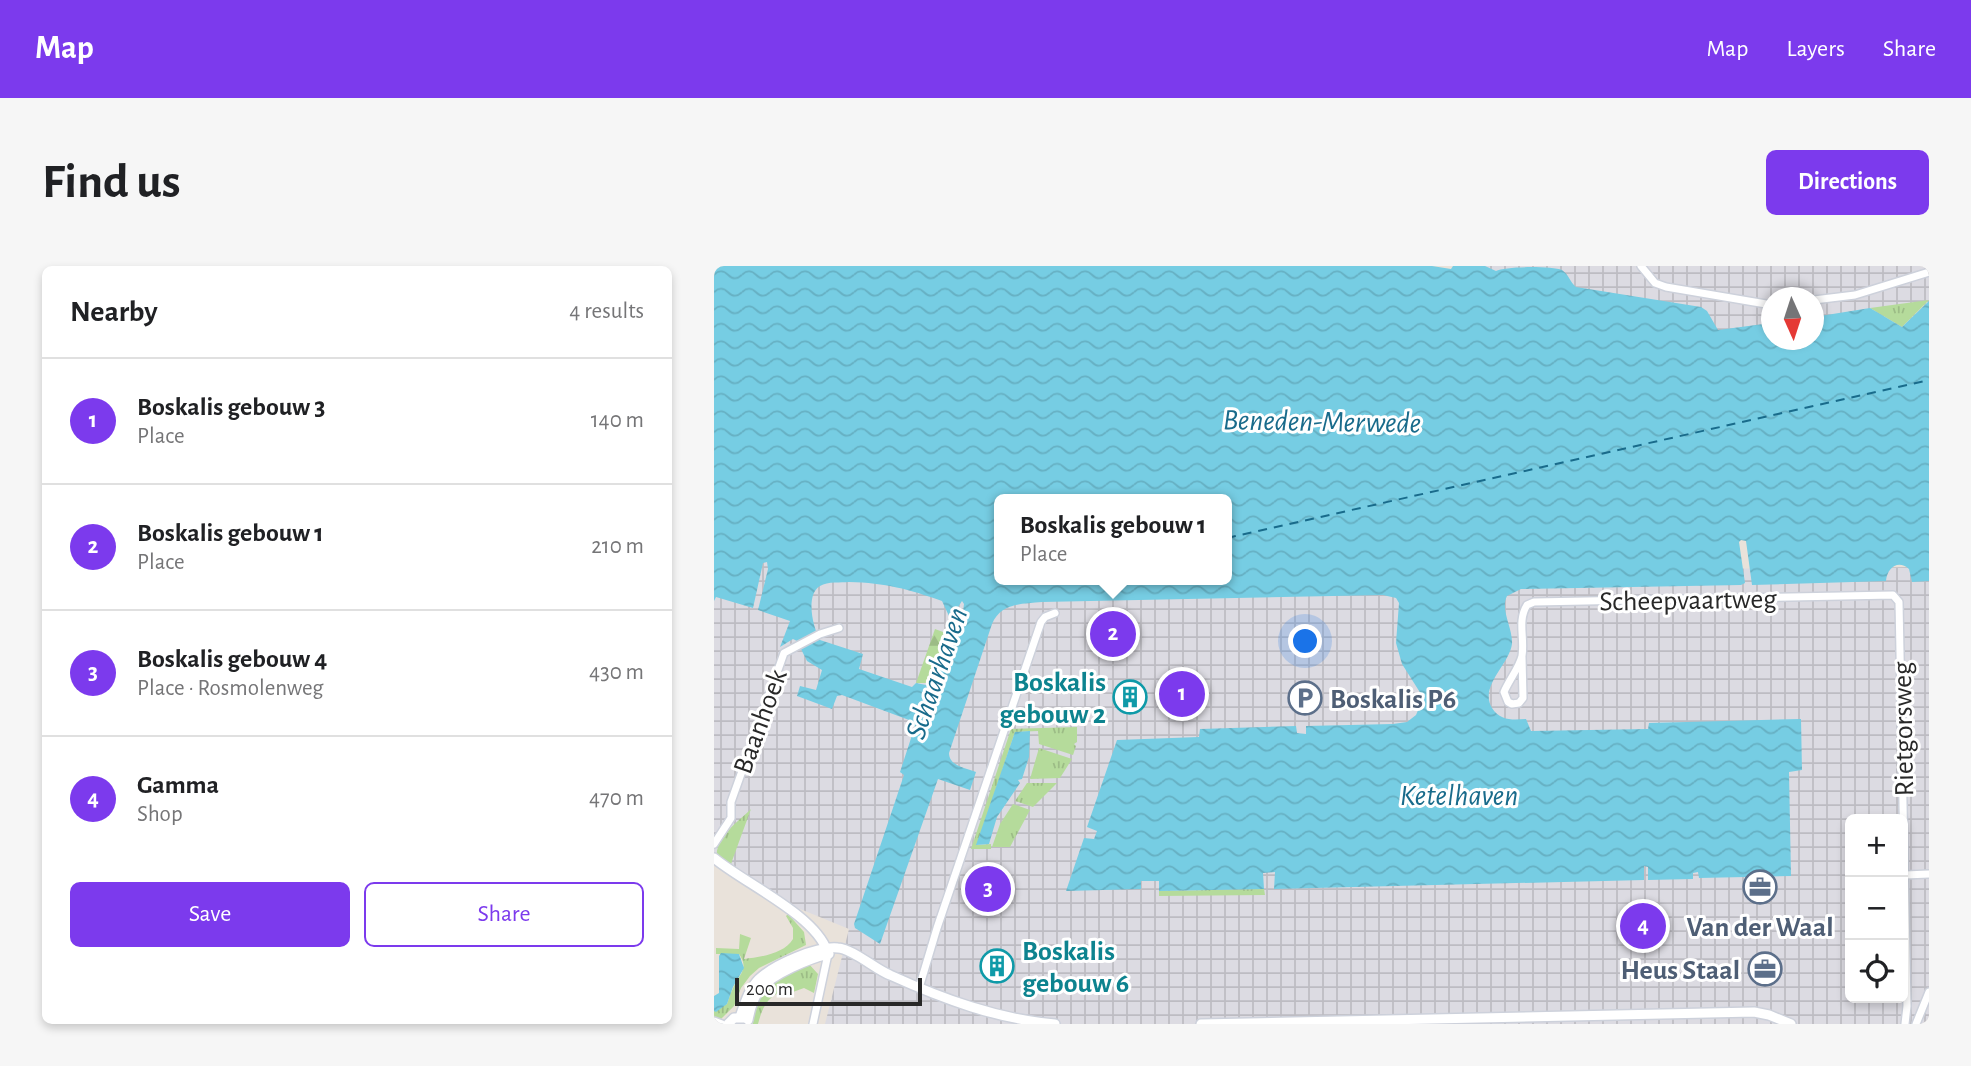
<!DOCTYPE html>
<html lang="en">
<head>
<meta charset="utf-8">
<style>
  :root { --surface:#fff; --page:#f6f6f6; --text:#202124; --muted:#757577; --line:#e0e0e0; --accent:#7c3aed }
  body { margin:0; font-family:"Alegreya Sans",sans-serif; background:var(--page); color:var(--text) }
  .controls { position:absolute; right:21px; bottom:21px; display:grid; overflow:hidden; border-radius:10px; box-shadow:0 4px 10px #0003 }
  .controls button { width:63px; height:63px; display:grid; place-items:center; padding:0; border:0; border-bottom:2px solid var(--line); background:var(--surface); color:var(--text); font:35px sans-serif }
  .compass { position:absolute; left:1047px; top:21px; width:63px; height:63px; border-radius:50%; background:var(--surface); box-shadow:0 4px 10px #0003; rotate:177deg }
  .scale { position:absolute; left:21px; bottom:18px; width:187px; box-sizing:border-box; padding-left:7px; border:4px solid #282828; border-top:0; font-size:19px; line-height:24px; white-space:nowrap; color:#282828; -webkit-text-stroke:5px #fff; paint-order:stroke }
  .you { position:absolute; left:592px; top:376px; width:24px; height:24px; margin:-18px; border:5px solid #fff; border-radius:50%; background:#1a73e8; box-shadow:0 0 0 10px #1a73e833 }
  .badge { display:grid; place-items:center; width:46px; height:46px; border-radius:50%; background:var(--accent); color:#fff; font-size:23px; font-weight:700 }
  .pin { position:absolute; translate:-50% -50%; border:4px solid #fff; box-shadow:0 2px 7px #0006 }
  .popup { position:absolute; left:280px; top:228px; width:238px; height:91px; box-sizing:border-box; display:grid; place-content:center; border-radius:10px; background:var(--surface); filter:drop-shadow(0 2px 5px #0005); font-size:23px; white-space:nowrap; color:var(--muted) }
  .popup b { font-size:26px; color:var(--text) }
  .popup::after { content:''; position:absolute; left:50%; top:100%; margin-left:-14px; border:14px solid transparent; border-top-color:var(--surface) }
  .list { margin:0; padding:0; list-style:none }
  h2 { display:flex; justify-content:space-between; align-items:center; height:91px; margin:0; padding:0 28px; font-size:30px }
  h2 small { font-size:23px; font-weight:400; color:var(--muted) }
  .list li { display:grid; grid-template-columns:46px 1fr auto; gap:21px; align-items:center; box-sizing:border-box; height:126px; padding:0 28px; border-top:2px solid var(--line) }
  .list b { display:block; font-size:26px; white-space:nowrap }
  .list p { margin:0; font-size:23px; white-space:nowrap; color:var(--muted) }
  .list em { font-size:23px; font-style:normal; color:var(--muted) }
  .actions { display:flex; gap:14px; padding:21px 28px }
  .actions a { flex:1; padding:16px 0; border:2px solid var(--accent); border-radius:10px; text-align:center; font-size:24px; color:var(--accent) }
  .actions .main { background:var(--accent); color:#fff }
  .icon { flex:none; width:38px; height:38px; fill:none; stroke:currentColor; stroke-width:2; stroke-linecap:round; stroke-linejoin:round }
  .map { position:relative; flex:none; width:1215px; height:758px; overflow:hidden; border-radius:10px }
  header { display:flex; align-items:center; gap:42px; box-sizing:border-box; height:98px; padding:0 35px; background:var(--accent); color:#fff }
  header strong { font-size:33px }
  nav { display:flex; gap:38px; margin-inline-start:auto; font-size:24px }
  .intro { display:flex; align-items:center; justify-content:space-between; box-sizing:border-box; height:168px; padding:0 42px }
  h1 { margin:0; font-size:49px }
  .button { padding:18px 32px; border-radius:10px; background:var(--accent); color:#fff; font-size:24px; font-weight:700 }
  main { display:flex; gap:42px; padding:0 42px }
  aside { flex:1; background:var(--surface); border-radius:10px; box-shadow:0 4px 10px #0003 }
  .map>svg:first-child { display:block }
</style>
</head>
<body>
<header>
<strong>Map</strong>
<nav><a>Map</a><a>Layers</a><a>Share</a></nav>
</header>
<div class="intro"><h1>Find us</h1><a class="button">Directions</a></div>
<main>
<aside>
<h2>Nearby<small>4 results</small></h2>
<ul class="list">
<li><span class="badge">1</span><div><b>Boskalis gebouw 3</b><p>Place</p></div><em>140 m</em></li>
<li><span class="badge">2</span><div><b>Boskalis gebouw 1</b><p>Place</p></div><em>210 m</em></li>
<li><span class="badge">3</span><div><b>Boskalis gebouw 4</b><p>Place · Rosmolenweg</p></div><em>430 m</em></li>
<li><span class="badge">4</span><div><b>Gamma</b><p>Shop</p></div><em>470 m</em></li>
</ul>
<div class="actions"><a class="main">Save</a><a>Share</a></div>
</aside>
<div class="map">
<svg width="1215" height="758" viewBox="0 0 1215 758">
  <defs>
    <pattern id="industrial-grid" width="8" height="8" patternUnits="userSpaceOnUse" patternTransform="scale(1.75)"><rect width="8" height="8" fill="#dcdbe2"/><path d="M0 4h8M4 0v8" fill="none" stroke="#bdbcc2"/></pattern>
    <pattern id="grass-tufts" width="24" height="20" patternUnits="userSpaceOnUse" patternTransform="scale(1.75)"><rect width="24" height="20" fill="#b5db9b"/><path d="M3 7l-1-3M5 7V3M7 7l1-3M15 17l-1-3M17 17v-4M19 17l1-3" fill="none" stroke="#9cbc86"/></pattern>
    <pattern id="forest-firs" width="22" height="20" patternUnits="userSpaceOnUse" patternTransform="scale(1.75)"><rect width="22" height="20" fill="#b5db9b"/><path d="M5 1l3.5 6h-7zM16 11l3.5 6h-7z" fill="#9cbc86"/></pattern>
    <pattern id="water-waves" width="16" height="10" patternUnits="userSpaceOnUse" patternTransform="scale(1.75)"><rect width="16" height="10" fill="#76cde3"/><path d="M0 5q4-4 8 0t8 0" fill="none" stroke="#66b0c3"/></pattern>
  </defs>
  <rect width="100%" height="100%" fill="#e9e2da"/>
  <g fill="url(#industrial-grid)" fill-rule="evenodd">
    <polygon points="750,0 1215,0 1215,56 1100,63 1100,32 1058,32 1057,66 1001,69"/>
    <path d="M0,262L330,331L833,304L1215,301V758H111L135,663L69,636L0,589ZM1136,553H1189V732H1136Z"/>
  </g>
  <g fill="url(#grass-tufts)">
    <polygon points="1215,34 1188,61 1156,42"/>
    <polygon points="363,461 363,476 360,478 362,480 359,489 325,478 324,465 301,466 263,579 277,578 277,583 257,583 297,463"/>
    <polygon points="325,482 358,493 346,512 316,513"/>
    <polygon points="313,517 343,517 319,541 301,535"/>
    <polygon points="299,538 316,544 296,581 278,581 286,558"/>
    <path d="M37,543L18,595L16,603L3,592C0,572 26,554 37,543Z"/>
    <polygon points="550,623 551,629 445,630 445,625"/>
    <path d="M74,648L90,666L92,679L45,702L36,710L27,722L20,740L6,754L0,752V745L13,738C15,732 17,726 20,720C26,708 35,702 25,688H2V682L25,683L26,668L37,672L30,693C46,691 70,688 79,673V662L72,650Z"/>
    <path d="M94,697L104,708L100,727L90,722L79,726L73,725L72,729L67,728V726C52,732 48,743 44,758H39C30,726 72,709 94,697Z"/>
  </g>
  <polygon fill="url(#forest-firs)" points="221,363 240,370 225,410 218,417 202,417"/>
  <g fill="url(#water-waves)" fill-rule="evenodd">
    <path d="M0,0H718L737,3L739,0H771L782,5C791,0 838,0 848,4C855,9 856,16 862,21L987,41L993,45L1004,64L1057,57L1058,74H1100V51L1156,42L1188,61L1215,35V315L1198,316L1195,303C1184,293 1173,302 1172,315L1038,319L1032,275L1027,274L1025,276L1031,317L1027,319L807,323L793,330C786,344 799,362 798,378C795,399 765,420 778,442C786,455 799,454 812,453L817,465L934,463L935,457L1087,453L1088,504L1075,506L1077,610L985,612L984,606L979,607V613L934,614V601L930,600V614L560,623L561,606L549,607L550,623L445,625V615H427V623L352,625L370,572L380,573L383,565L373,561L403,474L485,471L486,463L582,460L583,467L592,468V460L679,458L693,456L702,449L707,437V428L688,398L682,377L685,337L682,332L669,329L328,336C307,338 287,337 278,358L235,487C235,500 252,502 262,506L256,524L224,513L166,678L141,662L140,658L190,509L186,506L201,460L195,454L128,429L123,430L118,443L83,430L86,420L102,424L108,404L93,395L83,375L79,373L66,381L76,355L44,344L54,303L53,296L49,297L39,342L2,331L0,335ZM285,233H513V314H285ZM135,316C172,317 194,323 228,335L235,350L239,349L248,335L250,338L249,345L222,414L212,419L202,417L198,421L145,403L149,388L106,374C99,362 91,329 106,320C114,315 127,317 135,316Z"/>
    <polygon points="316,465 315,491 308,513 304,514 306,517 283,551 275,578 262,579 301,466"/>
    <polygon points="7,687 25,688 30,702 19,721 13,738 2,746 0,745 0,730 5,727 5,690"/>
  </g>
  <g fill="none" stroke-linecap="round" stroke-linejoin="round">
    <polyline stroke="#196b8b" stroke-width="2" stroke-dasharray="9 7" stroke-linecap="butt" points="513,272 1215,114"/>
    <defs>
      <g id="minor">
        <polyline points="927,0 941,17 952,21 1058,39"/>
        <polyline points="1100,34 1141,29 1215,6"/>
        <path d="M808,391L809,432L805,437L798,438L794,436L790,426C795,414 805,402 808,390C811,372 803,355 813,339L820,336L1179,329L1185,336L1193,740L1191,758"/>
        <polyline points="0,578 17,552 17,536 70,387 106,368 125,362"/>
        <polyline points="1191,609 1215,608"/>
        <polyline points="205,722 223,662 327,356 331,351 341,347"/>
        <polyline points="0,755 8,758"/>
        <polyline points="99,758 114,688"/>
        <polyline points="1202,758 1215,726"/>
      </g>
      <g id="tertiary">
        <path d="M0,592C30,617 101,649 113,685"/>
        <path d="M26,751C31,737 35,723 45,713C61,698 103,680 124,682C139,683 161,703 176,709C229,733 283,753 341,758"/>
        <path d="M34,754C36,743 39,732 46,723C58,708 96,692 115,688"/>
        <polyline points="14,758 20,752 30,752"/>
        <polyline points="487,758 1040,746 1055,749 1077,758"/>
      </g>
    </defs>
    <use href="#minor" stroke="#cdd1db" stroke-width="10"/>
    <use href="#tertiary" stroke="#cdd1db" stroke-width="12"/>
    <use href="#minor" stroke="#fff" stroke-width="7"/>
    <use href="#tertiary" stroke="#fff" stroke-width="9"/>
  </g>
  <defs>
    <symbol id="building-ring" viewBox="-11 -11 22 22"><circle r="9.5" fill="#fff" stroke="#0f9aa8" stroke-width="1.5"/><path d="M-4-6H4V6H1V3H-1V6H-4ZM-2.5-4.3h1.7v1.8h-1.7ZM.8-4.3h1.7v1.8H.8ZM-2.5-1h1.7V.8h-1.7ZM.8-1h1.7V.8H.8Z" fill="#0f9aa8"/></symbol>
    <symbol id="parking-ring" viewBox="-11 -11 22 22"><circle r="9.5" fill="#fff" stroke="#5c6f8a" stroke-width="1.5"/><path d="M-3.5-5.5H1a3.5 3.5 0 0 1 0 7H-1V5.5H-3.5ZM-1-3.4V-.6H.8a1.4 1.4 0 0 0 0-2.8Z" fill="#5c6f8a"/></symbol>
    <symbol id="office-ring" viewBox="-11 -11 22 22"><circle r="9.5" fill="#fff" stroke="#5c6f8a" stroke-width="1.5"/><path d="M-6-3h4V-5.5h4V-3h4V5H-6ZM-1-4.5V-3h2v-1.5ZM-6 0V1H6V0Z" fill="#5c6f8a"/></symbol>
  </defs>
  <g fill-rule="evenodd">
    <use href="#building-ring" x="397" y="412" width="38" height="38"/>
    <use href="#parking-ring" x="572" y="413" width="38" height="38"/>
    <use href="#office-ring" x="1027" y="602" width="38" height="38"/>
    <use href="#building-ring" x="264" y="681" width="38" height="38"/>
    <use href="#office-ring" x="1032" y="684" width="38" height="38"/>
  </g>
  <g text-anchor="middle" stroke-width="6" stroke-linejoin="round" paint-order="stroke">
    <g font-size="28" fill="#282828" stroke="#fff">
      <text transform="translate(974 333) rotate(-1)" y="10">Scheepvaartweg</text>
      <text transform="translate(45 455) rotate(-70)" y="10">Baanhoek</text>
      <text transform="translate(1188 463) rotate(-91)" y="10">Rietgorsweg</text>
    </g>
    <g font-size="28" font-weight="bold" fill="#0d838f" stroke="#fff" text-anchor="end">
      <text x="392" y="425">Boskalis<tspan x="392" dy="32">gebouw 2</tspan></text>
      <text x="308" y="694" text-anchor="start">Boskalis<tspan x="308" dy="32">gebouw 6</tspan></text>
    </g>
    <g font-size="28" font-weight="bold" fill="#4e5e75" stroke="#fff" text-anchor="start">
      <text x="616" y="442">Boskalis P6</text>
      <text x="1046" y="670" text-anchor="middle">Van der Waal</text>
      <text x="1026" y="713" text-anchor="end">Heus Staal</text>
    </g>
    <g font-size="30" font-style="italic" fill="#196b8b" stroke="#fff">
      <text transform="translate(608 155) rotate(1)" y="10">Beneden-Merwede</text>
      <text transform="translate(222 407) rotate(-71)" y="10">Schaarhaven</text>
      <text x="745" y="539">Ketelhaven</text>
    </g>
  </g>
</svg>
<div class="controls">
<button>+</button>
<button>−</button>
<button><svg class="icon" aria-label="locate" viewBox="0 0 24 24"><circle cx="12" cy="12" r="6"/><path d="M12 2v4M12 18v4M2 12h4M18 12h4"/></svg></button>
</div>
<svg class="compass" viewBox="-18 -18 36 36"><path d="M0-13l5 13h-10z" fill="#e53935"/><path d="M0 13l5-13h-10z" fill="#757577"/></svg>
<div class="scale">200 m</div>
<div class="you"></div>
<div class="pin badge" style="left:468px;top:428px">1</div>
<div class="pin badge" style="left:399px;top:368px">2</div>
<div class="popup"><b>Boskalis gebouw 1</b>Place</div>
<div class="pin badge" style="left:274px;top:623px">3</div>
<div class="pin badge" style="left:929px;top:660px">4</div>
</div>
</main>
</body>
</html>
